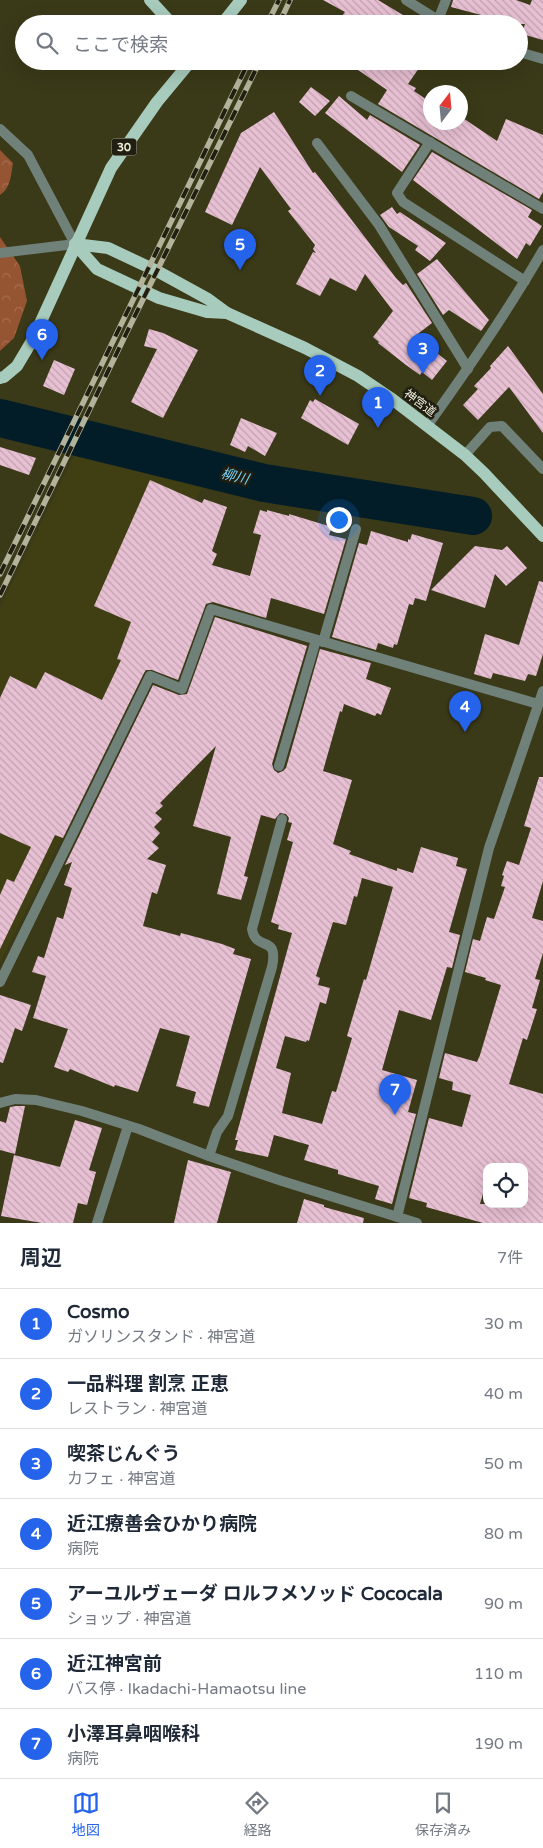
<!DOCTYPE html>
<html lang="ja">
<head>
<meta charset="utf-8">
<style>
  :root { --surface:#fff; --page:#f2f2f3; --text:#1f2937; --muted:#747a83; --line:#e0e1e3; --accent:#2563eb }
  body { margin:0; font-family:"Varela Round","Noto Sans JP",sans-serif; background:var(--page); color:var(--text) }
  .controls { position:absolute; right:15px; bottom:15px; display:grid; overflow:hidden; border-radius:10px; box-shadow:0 5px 20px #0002 }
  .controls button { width:45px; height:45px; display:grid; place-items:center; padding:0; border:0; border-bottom:1px solid var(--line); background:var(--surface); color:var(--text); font:25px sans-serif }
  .compass { position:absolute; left:423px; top:85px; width:45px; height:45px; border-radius:50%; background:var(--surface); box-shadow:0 5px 20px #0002; rotate:16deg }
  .you { position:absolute; left:338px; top:519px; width:18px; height:18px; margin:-12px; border:4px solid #fff; border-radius:50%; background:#1a73e8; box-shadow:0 0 0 8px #1a73e833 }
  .badge { display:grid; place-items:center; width:32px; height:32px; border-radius:50%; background:var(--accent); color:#fff; font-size:16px; font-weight:700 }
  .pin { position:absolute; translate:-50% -41px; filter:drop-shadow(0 1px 2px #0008) }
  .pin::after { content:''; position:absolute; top:26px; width:18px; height:15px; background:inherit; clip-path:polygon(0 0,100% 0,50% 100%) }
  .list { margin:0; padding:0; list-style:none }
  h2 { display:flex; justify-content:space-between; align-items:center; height:65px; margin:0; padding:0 20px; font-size:21px }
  h2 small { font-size:16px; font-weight:400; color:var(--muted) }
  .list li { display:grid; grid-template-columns:32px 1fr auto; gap:15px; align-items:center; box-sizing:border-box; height:70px; padding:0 20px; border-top:1px solid var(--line) }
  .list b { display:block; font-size:19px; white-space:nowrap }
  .list p { margin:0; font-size:16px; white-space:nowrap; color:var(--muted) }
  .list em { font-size:16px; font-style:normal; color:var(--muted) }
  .icon { flex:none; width:28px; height:28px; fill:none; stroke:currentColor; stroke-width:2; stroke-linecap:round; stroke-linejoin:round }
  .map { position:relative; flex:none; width:543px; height:1223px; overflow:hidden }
  .search { position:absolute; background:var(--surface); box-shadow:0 5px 20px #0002; left:15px; right:15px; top:15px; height:55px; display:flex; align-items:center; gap:12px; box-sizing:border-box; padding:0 18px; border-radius:28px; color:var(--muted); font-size:19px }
  .sheet { height:555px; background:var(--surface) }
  nav { display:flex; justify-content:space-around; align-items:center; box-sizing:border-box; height:70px; border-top:1px solid var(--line); background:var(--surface); font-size:14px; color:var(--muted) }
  nav a { display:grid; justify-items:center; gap:2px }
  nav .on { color:var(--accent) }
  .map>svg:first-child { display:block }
</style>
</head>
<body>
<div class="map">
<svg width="543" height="1223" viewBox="0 0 543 1223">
  <defs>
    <pattern id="forest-crowns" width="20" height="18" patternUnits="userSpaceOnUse" patternTransform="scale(1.25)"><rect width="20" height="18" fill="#965532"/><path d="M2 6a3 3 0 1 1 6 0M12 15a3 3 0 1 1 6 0" fill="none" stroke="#a56e4f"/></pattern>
    <pattern id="building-back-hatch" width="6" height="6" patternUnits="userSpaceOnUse" patternTransform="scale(1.25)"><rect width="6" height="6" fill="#e8c0d3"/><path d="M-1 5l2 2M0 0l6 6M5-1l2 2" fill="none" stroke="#c0a2af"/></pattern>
  </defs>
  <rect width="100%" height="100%" fill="#3a3918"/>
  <polygon fill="#403f14" points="74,456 203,484 177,540 142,676 0,963 0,608"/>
  <g fill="url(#forest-crowns)">
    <path d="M0,150L13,163C11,174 11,188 0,195Z"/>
    <polygon points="0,237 20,266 27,301 14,338 0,351"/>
  </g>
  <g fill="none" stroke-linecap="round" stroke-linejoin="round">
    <polyline stroke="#021d28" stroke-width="38" points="0,418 264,483 473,516"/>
  </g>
  <g fill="url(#building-back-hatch)" fill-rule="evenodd">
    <polygon points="323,0 378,0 418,24 336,24 345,12"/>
    <polygon points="453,0 516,0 530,5 532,0 543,0 543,40 522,34 525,24 494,24 496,19 451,7"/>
    <polygon points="345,61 409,61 419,68 408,84 416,88 414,91 430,102 430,122 460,122 460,116 497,141 506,119 543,135 543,192 539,199 378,104 387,90"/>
    <polygon points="311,87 330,101 315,116 299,102"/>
    <polygon points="339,96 367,120 370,115 420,145 402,172 325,113"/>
    <polygon points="274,112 313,173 315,172 396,278 403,285 406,283 432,323 415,336 447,361 432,380 422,372 420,375 406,365 378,343 379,342 373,337 393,311 365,274 356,291 330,278 320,296 296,284 313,252 316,253 313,249 315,245 288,211 291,209 260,167 232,225 205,212 241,133"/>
    <polygon points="432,152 532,210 528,217 542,226 530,246 526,243 517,259 413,180"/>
    <polygon points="392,207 397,214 400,212 446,243 430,261 415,250 418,246 389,227 380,215"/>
    <polygon points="437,259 489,320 481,331 449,310 443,315 417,274"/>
    <polygon points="149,329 163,333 198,350 163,418 131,402 157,349 144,346"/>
    <polygon points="508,346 543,394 543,433 509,387 478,420 463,405 478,389 474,386 491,368 490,366"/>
    <polygon points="54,360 75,369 64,395 43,386"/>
    <polygon points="315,399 359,424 348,445 301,418 310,400 313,402"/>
    <polygon points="241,418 277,433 265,456 248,446 245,452 230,445"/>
    <polygon points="0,447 36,458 29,475 0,465"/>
    <polygon points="150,480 202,503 204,499 227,507 212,551 217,554 212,565 250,576 261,535 253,533 260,510 267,512 267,510 289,516 289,514 332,527 329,535 346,539 324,614 271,598 266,618 213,602 206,604 178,680 152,670 146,670 144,673 63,838 55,835 0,949 0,895 7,879 14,882 31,847 0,833 0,698 10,676 36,689 45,672 102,700 121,660 117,659 131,622 94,606"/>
    <polygon points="371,531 408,542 408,539 410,540 412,534 443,543 426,601 415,598 413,605 409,604 397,645 394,644 393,648 378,643 376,650 332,637 359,543 367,545"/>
    <polygon points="475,546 502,550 507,546 527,568 506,586 495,574 485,608 431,590"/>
    <polygon points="539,581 543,582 543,654 536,676 528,674 525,681 493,673 491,679 474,674 485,634 519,645"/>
    <path d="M215,617L307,646L272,764L274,770L278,773L283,771L286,768L320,649L371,663L366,679L391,688L381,715L377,713L375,716L344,704L342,712L340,711L323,771L352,780L333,844L351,851L349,854L397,871V868L413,873L421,847L458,858L456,866L467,869L449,932L460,935L452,968L447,967L431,1020L399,1010L382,1070L417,1080L408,1112L416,1114L392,1204L375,1199L379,1186L338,1174V1170L304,1160L309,1145L274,1135L268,1157L235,1150L238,1140H235L292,933L278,929L279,925L271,922L293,842L287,840L292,823L288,822L289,818L286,814L280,813L275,819L261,815L244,876L248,877L241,900L217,894L231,837L193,826L216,746L160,803L163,806L155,813L162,819L154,827L160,833L152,842L159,848L147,859L166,865L157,894L152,892L143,926L180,936L181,933L222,944L235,949L233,954L251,959L209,1107L193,1103L196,1092L176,1086L190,1036L160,1028L138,1092L115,1085L114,1087L70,1069L68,1072L54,1067L68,1029L33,1018L46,976L32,972L38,956L44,958L57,917L63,919L72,888L64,885L72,862L65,865L153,685L179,695L187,694ZM362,878L393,887L366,980L364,979L347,1036L352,1038L336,1092L332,1091L322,1124L282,1113L291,1073L276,1068L285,1036L306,1042L307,1040L309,1041L320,1002L326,1004L330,988L318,985L320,978L316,976L333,922L346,925L354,896L357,897Z"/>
    <path d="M539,777H543V881L532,918L543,921V953L535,979L540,980L532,1008L537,1009L527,1040L523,1038L509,1084L543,1094V1223H483L426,1207L427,1203L409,1198L429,1118L462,1127L471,1095L452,1090L453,1082L439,1078L445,1053L477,1062L480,1055L501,985L485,980L486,978L465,972L473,939L480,941L487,917L494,919L505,887L501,886L504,876L502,875L507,861L519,865L531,828L524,826ZM487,1167H524V1204H480L487,1180Z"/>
    <polygon points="0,995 31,1005 22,1031 15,1028 3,1063 0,1062"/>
    <polygon points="16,1106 25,1106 15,1154 0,1150 0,1121 6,1123 10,1107"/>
    <polygon points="75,1120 102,1128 89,1170 96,1172 87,1205 78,1203 73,1223 42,1223 1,1216 14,1155 60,1167"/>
    <polygon points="188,1160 231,1172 217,1223 174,1223"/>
    <polygon points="304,1199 324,1205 324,1207 364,1218 363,1223 297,1223"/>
  </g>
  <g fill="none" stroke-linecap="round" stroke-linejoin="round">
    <g stroke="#70817a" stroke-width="10">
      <polyline points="406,0 438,20"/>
      <polyline points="446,24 438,20 446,0"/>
      <polyline points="519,52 543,59"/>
      <polyline points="351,96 543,209"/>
      <polyline points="0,129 28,155 75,244 0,253"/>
      <polyline points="430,142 397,193 403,202 525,281"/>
      <polyline points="317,143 379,225 468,369"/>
      <path d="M427,426C468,369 508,311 543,250"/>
      <polyline points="465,455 490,427 502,426 543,469"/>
      <polyline points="323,642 356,529"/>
      <polyline points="279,766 316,640"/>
      <polyline points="0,982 150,676 182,689 211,609 538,704"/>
      <polyline points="0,1103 15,1099 36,1100 82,1111 139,1129 209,1156 282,1181 417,1223"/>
      <path d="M209,1156L217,1132L228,1116L272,967C279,933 256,953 252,929L282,819"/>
      <polyline points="397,1217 489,848 543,691"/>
      <polyline points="97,1223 128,1126"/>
    </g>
    <g stroke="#a7cbbc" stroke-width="12">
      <polyline points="150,0 172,24"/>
      <polyline points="222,24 241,0"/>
      <polyline points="75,244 108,248 157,271 208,299 227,313 305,348 358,376 392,399 465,455 484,473 543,536"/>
      <polyline points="75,244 97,269 159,298 207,312 227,313"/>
      <polyline points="0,378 4,377 17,366 33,339 111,168 157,102 191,61"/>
    </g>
    <defs>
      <g id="rail">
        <polyline points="267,24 279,0"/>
        <polyline points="279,24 290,0"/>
        <polyline points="0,574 249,61"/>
        <polyline points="0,595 126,334 260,61"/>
      </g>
    </defs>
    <use href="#rail" stroke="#b3b39b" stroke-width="5.5"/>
    <use href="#rail" stroke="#201f11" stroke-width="4" stroke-dasharray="11" stroke-linecap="butt"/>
  </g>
  <g text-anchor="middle" stroke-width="5" stroke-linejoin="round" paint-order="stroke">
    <rect fill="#201f11" stroke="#b0b09e" stroke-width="1" x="111.5" y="138.5" width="25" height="17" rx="4"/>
    <g font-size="11" font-weight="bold" fill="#eeeedb">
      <text x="124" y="151">30</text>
    </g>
    <g font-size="12" fill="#eeeedb" stroke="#201f11">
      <text transform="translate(420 403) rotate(37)" y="4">神宮道</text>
    </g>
    <g font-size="14" font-style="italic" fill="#76d2f8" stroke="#201f11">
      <text transform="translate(235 476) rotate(14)" y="5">柳川</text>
    </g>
  </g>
</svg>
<div class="controls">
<button><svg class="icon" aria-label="locate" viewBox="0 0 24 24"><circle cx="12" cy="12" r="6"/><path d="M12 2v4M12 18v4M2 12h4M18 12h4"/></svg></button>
</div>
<svg class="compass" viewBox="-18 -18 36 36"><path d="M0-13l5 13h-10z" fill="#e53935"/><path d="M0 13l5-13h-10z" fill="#747a83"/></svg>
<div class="you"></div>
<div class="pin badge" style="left:378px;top:428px">1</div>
<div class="pin badge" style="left:320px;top:396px">2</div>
<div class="pin badge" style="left:423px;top:374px">3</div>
<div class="pin badge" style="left:465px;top:732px">4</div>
<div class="pin badge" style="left:240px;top:270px">5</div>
<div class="pin badge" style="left:42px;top:360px">6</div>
<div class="pin badge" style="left:395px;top:1115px">7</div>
<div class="search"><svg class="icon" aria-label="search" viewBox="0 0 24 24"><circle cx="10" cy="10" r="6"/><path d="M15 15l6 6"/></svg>ここで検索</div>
</div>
<section class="sheet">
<h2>周辺<small>7件</small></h2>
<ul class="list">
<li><span class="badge">1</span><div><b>Cosmo</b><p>ガソリンスタンド · 神宮道</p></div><em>30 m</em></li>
<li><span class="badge">2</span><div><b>一品料理 割烹 正恵</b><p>レストラン · 神宮道</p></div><em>40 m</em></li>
<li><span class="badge">3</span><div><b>喫茶じんぐう</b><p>カフェ · 神宮道</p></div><em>50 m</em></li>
<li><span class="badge">4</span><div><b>近江療善会ひかり病院</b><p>病院</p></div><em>80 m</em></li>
<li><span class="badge">5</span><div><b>アーユルヴェーダ ロルフメソッド Cococala</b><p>ショップ · 神宮道</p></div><em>90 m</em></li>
<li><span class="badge">6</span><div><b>近江神宮前</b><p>バス停 · Ikadachi-Hamaotsu line</p></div><em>110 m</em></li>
<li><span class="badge">7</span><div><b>小澤耳鼻咽喉科</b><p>病院</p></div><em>190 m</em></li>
</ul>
</section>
<nav>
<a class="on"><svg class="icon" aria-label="map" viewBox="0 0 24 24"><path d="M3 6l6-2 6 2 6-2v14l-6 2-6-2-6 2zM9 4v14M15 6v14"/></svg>地図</a>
<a><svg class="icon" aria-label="directions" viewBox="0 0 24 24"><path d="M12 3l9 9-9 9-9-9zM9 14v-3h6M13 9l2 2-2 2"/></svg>経路</a>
<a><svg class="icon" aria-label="saved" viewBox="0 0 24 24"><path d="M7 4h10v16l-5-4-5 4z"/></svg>保存済み</a>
</nav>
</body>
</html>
